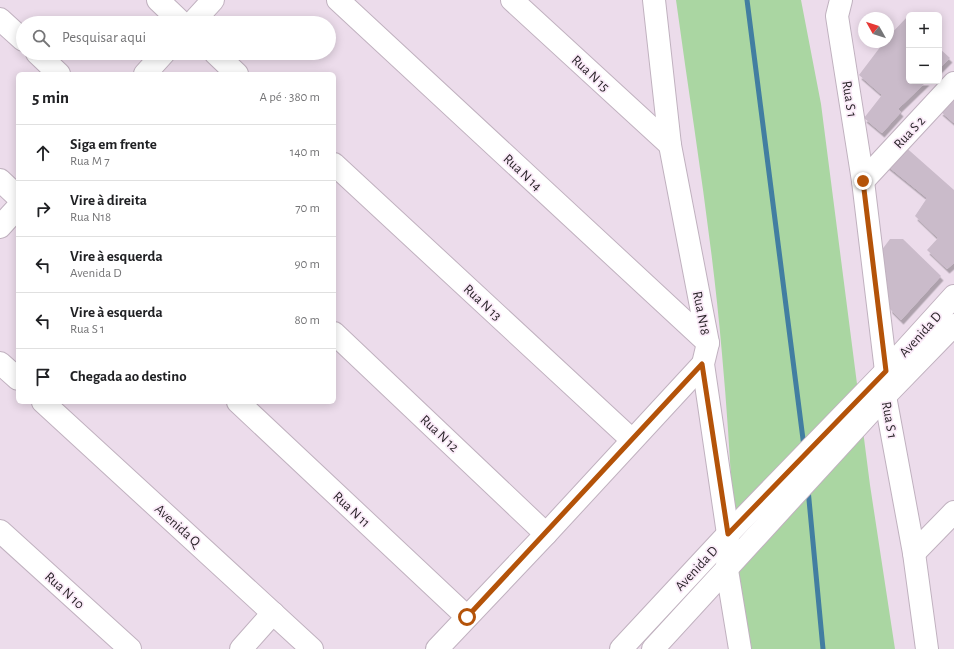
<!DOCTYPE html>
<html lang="pt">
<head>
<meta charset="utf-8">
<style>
  :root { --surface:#fff; --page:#f6f6f6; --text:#202124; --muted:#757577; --line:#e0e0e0 }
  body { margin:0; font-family:"Alegreya Sans",sans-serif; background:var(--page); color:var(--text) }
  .controls { position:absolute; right:12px; top:12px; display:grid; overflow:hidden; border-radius:6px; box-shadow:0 2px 10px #0003 }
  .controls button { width:36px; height:36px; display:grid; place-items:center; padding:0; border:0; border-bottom:1px solid var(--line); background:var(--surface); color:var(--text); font:20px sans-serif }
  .compass { position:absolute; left:858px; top:12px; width:36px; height:36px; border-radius:50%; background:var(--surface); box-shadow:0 2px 10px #0003; rotate:309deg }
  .stop { position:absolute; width:12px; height:12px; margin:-9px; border:3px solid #b45309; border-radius:50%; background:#fff }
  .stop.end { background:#b45309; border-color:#fff; box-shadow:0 1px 4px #0008 }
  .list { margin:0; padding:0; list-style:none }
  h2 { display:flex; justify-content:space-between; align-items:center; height:52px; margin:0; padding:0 16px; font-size:17px }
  h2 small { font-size:13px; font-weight:400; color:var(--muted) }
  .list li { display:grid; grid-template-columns:26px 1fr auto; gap:12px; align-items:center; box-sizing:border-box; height:56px; padding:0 16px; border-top:1px solid var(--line) }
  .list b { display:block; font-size:15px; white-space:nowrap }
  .list p { margin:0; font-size:13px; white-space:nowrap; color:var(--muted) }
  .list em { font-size:13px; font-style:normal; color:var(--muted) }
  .icon { flex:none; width:22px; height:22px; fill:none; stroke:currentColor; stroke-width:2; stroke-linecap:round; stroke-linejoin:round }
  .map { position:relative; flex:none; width:954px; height:649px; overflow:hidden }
  .search { position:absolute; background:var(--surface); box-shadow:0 2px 10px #0003; left:16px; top:16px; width:320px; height:44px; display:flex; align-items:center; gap:10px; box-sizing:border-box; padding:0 14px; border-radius:22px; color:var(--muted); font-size:15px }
  .panel { position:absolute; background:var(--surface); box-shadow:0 2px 10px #0003; left:16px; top:72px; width:320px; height:332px; border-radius:6px }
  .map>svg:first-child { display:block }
</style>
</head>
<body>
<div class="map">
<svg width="954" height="649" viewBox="0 0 954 649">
  <defs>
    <filter id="shadow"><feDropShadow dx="2.5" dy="4.5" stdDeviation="0" flood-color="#0004"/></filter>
  </defs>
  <rect width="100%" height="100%" fill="#ecdceb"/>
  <path fill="#aad6a2" d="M676,0H801L821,104L870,485L895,649H738C735,551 731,452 722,354C712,236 692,118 676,0Z"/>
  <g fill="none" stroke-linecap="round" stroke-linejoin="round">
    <g stroke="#427ea1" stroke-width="5">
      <polyline points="747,0 804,447"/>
      <polyline points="808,489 823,649"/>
    </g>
  </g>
  <g fill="#cabbca" filter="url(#shadow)">
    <polygon points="907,17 909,19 909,81 927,81 898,109 901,112 882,133 864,118 882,95 859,75 884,42 888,42 888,37"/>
    <polygon points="939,48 950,58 939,69"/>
    <polygon points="954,99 954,123 940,111"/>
    <polygon points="902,144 954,190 954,263 947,269 927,250 938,238 915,216 927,198 885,164"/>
    <polygon points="890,239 903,239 941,276 901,320 890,309 881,251"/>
  </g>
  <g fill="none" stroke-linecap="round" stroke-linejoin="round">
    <defs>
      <g id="minor">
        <polyline points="158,0 182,23"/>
        <polyline points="338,0 708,343"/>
        <polyline points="512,0 670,145"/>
        <polyline points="654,0 670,145 708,343 703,364 728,534 727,570 740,649"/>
        <polyline points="841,0 837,16 839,29 863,181 886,371 885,396 914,553 927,649"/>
        <polyline points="0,19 23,40"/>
        <polyline points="192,23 213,0"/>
        <polyline points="37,53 59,74"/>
        <polyline points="215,53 237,74"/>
        <polyline points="145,74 164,53"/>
        <polyline points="334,164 632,440"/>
        <polyline points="0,180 18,197"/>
        <polyline points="863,181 954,83"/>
        <polyline points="0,227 18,207"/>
        <polyline points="334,333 546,534"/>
        <polyline points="0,363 18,379"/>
        <polyline points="43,402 312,649"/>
        <polyline points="238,402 467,617"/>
        <polyline points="0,531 130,649"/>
        <polyline points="914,553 954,512"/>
        <polyline points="241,649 273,613"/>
        <polyline points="437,649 546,534 703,364"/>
        <polyline points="621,649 728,534 886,371 954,296"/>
        <polyline points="653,649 885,396 954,325"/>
      </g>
    </defs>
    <use href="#minor" stroke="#c0b1bf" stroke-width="24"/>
    <use href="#minor" stroke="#fff" stroke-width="22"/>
  </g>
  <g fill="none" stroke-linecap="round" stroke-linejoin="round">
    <polyline stroke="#b45309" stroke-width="5" points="467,617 702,364 728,534 886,371 863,181"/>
  </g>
  <g text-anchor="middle" stroke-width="3.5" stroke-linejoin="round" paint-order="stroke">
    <g font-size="14" fill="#2a2429" stroke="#faeaf8">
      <text transform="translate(591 73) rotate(43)" y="5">Rua N 15</text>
      <text transform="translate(850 99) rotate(81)" y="5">Rua S 1</text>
      <text transform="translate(909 132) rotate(-47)" y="5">Rua S 2</text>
      <text transform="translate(523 172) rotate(43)" y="5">Rua N 14</text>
      <text transform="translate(483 302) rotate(43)" y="5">Rua N 13</text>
      <text transform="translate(702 313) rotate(79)" y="5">Rua N18</text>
      <text transform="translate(920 334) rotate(-48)" y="5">Avenida D</text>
      <text transform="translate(890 420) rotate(80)" y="5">Rua S 1</text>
      <text transform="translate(440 433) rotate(43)" y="5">Rua N 12</text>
      <text transform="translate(352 509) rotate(43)" y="5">Rua N 11</text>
      <text transform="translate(178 525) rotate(42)" y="5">Avenida Q</text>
      <text transform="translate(696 568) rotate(-47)" y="5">Avenida D</text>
      <text transform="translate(65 590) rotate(42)" y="5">Rua N 10</text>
    </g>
  </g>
</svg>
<div class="controls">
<button>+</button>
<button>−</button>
</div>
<svg class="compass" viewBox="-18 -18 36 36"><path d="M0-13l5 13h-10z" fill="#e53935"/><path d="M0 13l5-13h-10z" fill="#757577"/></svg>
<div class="stop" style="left:467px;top:617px"></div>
<div class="stop end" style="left:863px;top:181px"></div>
<div class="search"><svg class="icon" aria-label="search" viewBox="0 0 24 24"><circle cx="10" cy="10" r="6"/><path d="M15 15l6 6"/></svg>Pesquisar aqui</div>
<section class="panel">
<h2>5 min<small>A pé · 380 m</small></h2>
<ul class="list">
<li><svg class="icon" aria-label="ahead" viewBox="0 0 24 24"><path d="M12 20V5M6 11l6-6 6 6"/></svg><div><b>Siga em frente</b><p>Rua M 7</p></div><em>140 m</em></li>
<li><svg class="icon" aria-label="right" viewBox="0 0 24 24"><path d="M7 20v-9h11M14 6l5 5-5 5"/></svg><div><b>Vire à direita</b><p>Rua N18</p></div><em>70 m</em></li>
<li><svg class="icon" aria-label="left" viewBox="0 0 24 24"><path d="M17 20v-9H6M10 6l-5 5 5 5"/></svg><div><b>Vire à esquerda</b><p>Avenida D</p></div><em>90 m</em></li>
<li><svg class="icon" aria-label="left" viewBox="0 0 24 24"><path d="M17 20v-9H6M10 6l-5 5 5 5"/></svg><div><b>Vire à esquerda</b><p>Rua S 1</p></div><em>80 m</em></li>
<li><svg class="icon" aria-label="arrive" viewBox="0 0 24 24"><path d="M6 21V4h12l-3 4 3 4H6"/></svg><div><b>Chegada ao destino</b></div></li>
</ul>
</section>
</div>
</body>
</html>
